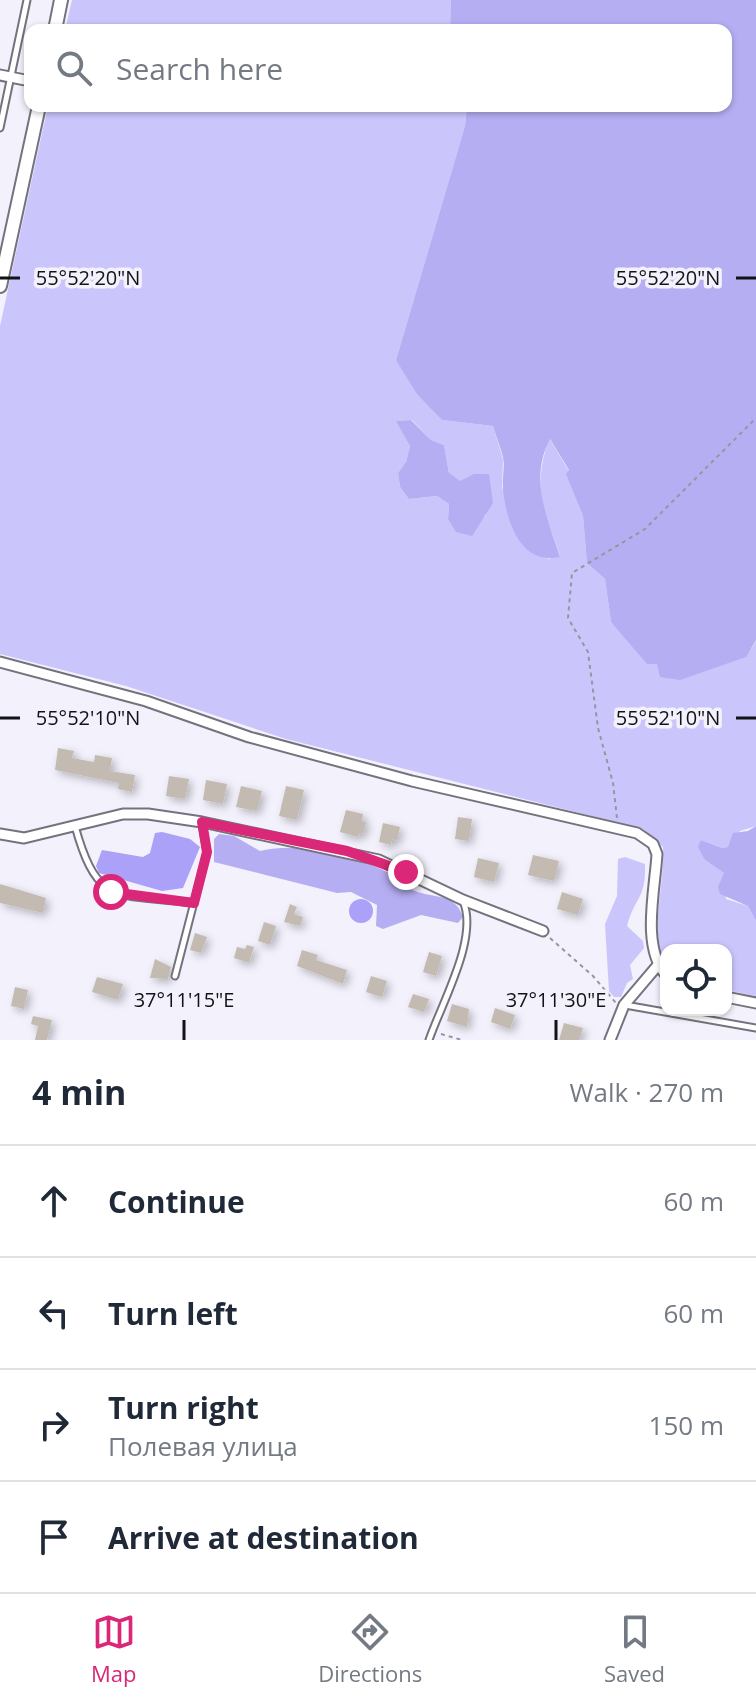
<!DOCTYPE html>
<html lang="en">
<head>
<meta charset="utf-8">
<style>
  :root { --surface:#fff; --page:#f2f2f3; --text:#1f2937; --muted:#747a83; --line:#e0e1e3; --accent:#db2777 }
  body { margin:0; font-family:"Open Sans",sans-serif; background:var(--page); color:var(--text) }
  .controls { position:absolute; right:24px; bottom:24px; display:grid; overflow:hidden; border-radius:16px; box-shadow:0 2px 6px #0004 }
  .controls button { width:72px; height:72px; display:grid; place-items:center; padding:0; border:0; border-bottom:2px solid var(--line); background:var(--surface); color:var(--text); font:40px sans-serif }
  .stop { position:absolute; width:24px; height:24px; margin:-18px; border:6px solid #db2777; border-radius:50%; background:#fff }
  .stop.end { background:#db2777; border-color:#fff; box-shadow:0 2px 8px #0008 }
  .list { margin:0; padding:0; list-style:none }
  h2 { display:flex; justify-content:space-between; align-items:center; height:104px; margin:0; padding:0 32px; font-size:34px }
  h2 small { font-size:26px; font-weight:400; color:var(--muted) }
  .list li { display:grid; grid-template-columns:52px 1fr auto; gap:24px; align-items:center; box-sizing:border-box; height:112px; padding:0 32px; border-top:2px solid var(--line) }
  .list b { display:block; font-size:30px; white-space:nowrap }
  .list p { margin:0; font-size:26px; white-space:nowrap; color:var(--muted) }
  .list em { font-size:26px; font-style:normal; color:var(--muted) }
  .icon { flex:none; width:44px; height:44px; fill:none; stroke:currentColor; stroke-width:2; stroke-linecap:round; stroke-linejoin:round }
  .map { position:relative; flex:none; width:756px; height:1040px; overflow:hidden }
  .search { position:absolute; background:var(--surface); box-shadow:0 2px 6px #0004; left:24px; right:24px; top:24px; height:88px; display:flex; align-items:center; gap:20px; box-sizing:border-box; padding:0 28px; border-radius:16px; color:var(--muted); font-size:30px }
  .sheet { height:552px; background:var(--surface) }
  nav { display:flex; justify-content:space-around; align-items:center; box-sizing:border-box; height:112px; border-top:2px solid var(--line); background:var(--surface); font-size:22px; color:var(--muted) }
  nav a { display:grid; justify-items:center; gap:4px }
  nav .on { color:var(--accent) }
  .map>svg:first-child { display:block }
</style>
</head>
<body>
<div class="map">
<svg width="756" height="1040" viewBox="0 0 756 1040">
  <defs>
    <filter id="shadow"><feDropShadow dx="3.5" dy="3.5" stdDeviation="4" flood-color="#0004"/></filter>
  </defs>
  <rect width="100%" height="100%" fill="#f2f1fc"/>
  <g fill="#cac5fb" fill-rule="evenodd">
    <polygon points="72,0 451,0 450,30 65,30"/>
    <path d="M48,106H467L465,126L396,360L442,420L493,426L503,459L502,488L548,559L560,556C544,507 532,490 549,438L569,471L567,475L583,516L587,563L605,579L611,622C624,633 643,658 659,664C686,672 745,670 756,640V826L740,831L729,847L722,848L701,840L705,860L724,873L726,899L748,906L756,921V996L726,990V950H666V969C647,948 666,877 663,847L643,829L286,739L126,686L0,654V326ZM412,420L431,440L444,445L449,473L486,515L476,526L448,519L449,504L437,496L409,499L400,487L398,473L406,462L410,446L397,421Z"/>
    <path d="M625,857L645,864C646,900 635,896 627,926L643,941L644,948L630,965L633,979L627,983L621,997H614L609,991L605,924L617,896L618,859Z"/>
  </g>
  <g fill="#b5aef3">
    <path d="M451,0H756V640L746,657L680,680L660,677L657,664H647L611,622L605,579L587,563L583,516L566,474L569,470L550,439C529,479 547,516 560,557C520,566 506,520 503,489C502,478 505,467 503,457C500,446 496,436 493,426L442,420L417,394L396,360L465,126L467,106H726V30H450Z"/>
    <polygon points="411,420 431,440 444,445 449,473 460,481 474,474 489,474 493,503 472,536 456,532 448,519 449,504 437,496 409,499 400,487 398,473 406,462 410,446 396,421"/>
    <polygon points="756,826 756,921 748,906 720,894 718,887 724,873 705,860 698,847 701,840 722,848 728,847 733,833 748,831"/>
    <path d="M219,834L234,836L260,851C303,841 357,855 397,877C403,880 405,886 411,889C428,899 455,891 463,917L458,923L421,915L383,929L376,926L377,905L351,892L337,893L214,862V839Z"/>
  </g>
  <g fill="#aca1f8">
    <polygon points="162,832 190,839 200,847 183,888 162,891 99,873 96,866 102,850 143,857 150,853 155,833"/>
    <circle cx="361" cy="911" r="12"/>
  </g>
  <g fill="#c3bab2" filter="url(#shadow)">
    <polygon points="58,748 74,751 72,758 94,762 95,755 112,758 110,771 135,775 132,792 118,789 119,783 55,770"/>
    <polygon points="169,776 189,779 185,799 166,796"/>
    <polygon points="206,780 227,784 223,804 203,800"/>
    <polygon points="241,786 262,791 257,811 236,807"/>
    <polygon points="286,786 304,790 297,820 279,816"/>
    <polygon points="346,810 363,814 362,821 366,822 363,834 359,833 358,837 340,832"/>
    <polygon points="458,817 472,819 469,841 455,839"/>
    <polygon points="383,823 400,827 397,841 392,839 391,845 379,842"/>
    <polygon points="533,855 559,861 554,881 528,875"/>
    <polygon points="478,858 499,863 494,882 474,877"/>
    <polygon points="0,884 46,898 43,913 0,903"/>
    <polygon points="562,892 583,899 578,915 557,909"/>
    <polygon points="290,904 297,907 294,914 303,917 300,926 284,922"/>
    <polygon points="264,922 276,926 270,945 258,941"/>
    <polygon points="195,933 207,937 201,953 190,950"/>
    <polygon points="247,945 254,947 249,963 234,958 237,947 245,949"/>
    <polygon points="302,950 318,955 316,960 347,970 343,984 297,966"/>
    <polygon points="429,952 442,956 436,976 423,972"/>
    <polygon points="155,959 171,967 168,979 150,978"/>
    <polygon points="371,976 387,981 382,997 366,992"/>
    <polygon points="97,977 123,984 118,1000 92,992"/>
    <polygon points="15,987 28,990 24,1009 11,1006"/>
    <polygon points="413,994 429,999 424,1012 408,1007"/>
    <polygon points="452,1004 469,1009 467,1027 447,1021"/>
    <polygon points="495,1008 515,1015 510,1029 491,1022"/>
    <polygon points="33,1016 52,1020 47,1040 35,1040 38,1026 31,1024"/>
    <polygon points="564,1023 583,1028 579,1040 559,1040"/>
  </g>
  <g fill="none" stroke-linecap="round" stroke-linejoin="round">
    <defs>
      <g id="service">
        <polyline points="0,128 27,0"/>
        <path d="M75,826C98,909 118,893 194,903"/>
        <polyline points="175,976 207,852 202,823"/>
        <polyline points="625,1005 756,1028"/>
        <path d="M429,1040C442,1002 479,938 463,901"/>
      </g>
      <g id="minor">
        <polyline points="0,75 30,81"/>
        <path d="M0,662L146,701L249,737L412,781L637,833L653,844L657,854C655,890 641,947 666,975"/>
        <polyline points="0,834 24,838 123,814 148,814 202,822 379,860 463,900 543,931"/>
        <polyline points="726,997 756,1003"/>
        <polyline points="610,1040 624,1005 658,965"/>
      </g>
      <g id="tertiary">
        <polyline points="55,30 61,0"/>
        <polyline points="0,286 39,106"/>
      </g>
    </defs>
    <use href="#service" stroke="#74737d" stroke-width="9"/>
    <use href="#minor" stroke="#74737d" stroke-width="13"/>
    <use href="#tertiary" stroke="#74737d" stroke-width="16"/>
    <g stroke="#97969f" stroke-width="2" stroke-dasharray="4 4" stroke-linecap="butt">
      <polyline points="617,818 613,783 598,728 588,652 568,618 572,573 645,529 756,418"/>
      <polyline points="550,938 593,976 616,1003"/>
      <polyline points="441,1034 462,1040"/>
    </g>
    <use href="#service" stroke="#fff" stroke-width="5"/>
    <use href="#minor" stroke="#fff" stroke-width="9"/>
    <use href="#tertiary" stroke="#fff" stroke-width="12"/>
  </g>
  <g fill="none" stroke-linecap="round" stroke-linejoin="round">
    <polyline stroke="#db2777" stroke-width="10" points="111,892 194,903 207,852 202,822 347,851 406,872"/>
  </g>
  <path fill="none" stroke="#131317" stroke-width="3" d="M0,278H20M736,278H756M0,718H20M736,718H756M184,1020V1040M556,1020V1040"/>
  <g font-size="20" text-anchor="middle" fill="#131317" stroke="#f2f1fc" stroke-width="7" stroke-linejoin="round" paint-order="stroke">
    <text x="88" y="285">55°52'20"N</text>
    <text x="668" y="285">55°52'20"N</text>
    <text x="88" y="725">55°52'10"N</text>
    <text x="668" y="725">55°52'10"N</text>
    <text x="184" y="1007">37°11'15"E</text>
    <text x="556" y="1007">37°11'30"E</text>
  </g>
</svg>
<div class="controls">
<button><svg class="icon" aria-label="locate" viewBox="0 0 24 24"><circle cx="12" cy="12" r="6"/><path d="M12 2v4M12 18v4M2 12h4M18 12h4"/></svg></button>
</div>
<div class="stop" style="left:111px;top:892px"></div>
<div class="stop end" style="left:406px;top:872px"></div>
<div class="search"><svg class="icon" aria-label="search" viewBox="0 0 24 24"><circle cx="10" cy="10" r="6"/><path d="M15 15l6 6"/></svg>Search here</div>
</div>
<section class="sheet">
<h2>4 min<small>Walk · 270 m</small></h2>
<ul class="list">
<li><svg class="icon" aria-label="ahead" viewBox="0 0 24 24"><path d="M12 20V5M6 11l6-6 6 6"/></svg><div><b>Continue</b></div><em>60 m</em></li>
<li><svg class="icon" aria-label="left" viewBox="0 0 24 24"><path d="M17 20v-9H6M10 6l-5 5 5 5"/></svg><div><b>Turn left</b></div><em>60 m</em></li>
<li><svg class="icon" aria-label="right" viewBox="0 0 24 24"><path d="M7 20v-9h11M14 6l5 5-5 5"/></svg><div><b>Turn right</b><p>Полевая улица</p></div><em>150 m</em></li>
<li><svg class="icon" aria-label="arrive" viewBox="0 0 24 24"><path d="M6 21V4h12l-3 4 3 4H6"/></svg><div><b>Arrive at destination</b></div></li>
</ul>
</section>
<nav>
<a class="on"><svg class="icon" aria-label="map" viewBox="0 0 24 24"><path d="M3 6l6-2 6 2 6-2v14l-6 2-6-2-6 2zM9 4v14M15 6v14"/></svg>Map</a>
<a><svg class="icon" aria-label="directions" viewBox="0 0 24 24"><path d="M12 3l9 9-9 9-9-9zM9 14v-3h6M13 9l2 2-2 2"/></svg>Directions</a>
<a><svg class="icon" aria-label="saved" viewBox="0 0 24 24"><path d="M7 4h10v16l-5-4-5 4z"/></svg>Saved</a>
</nav>
</body>
</html>
